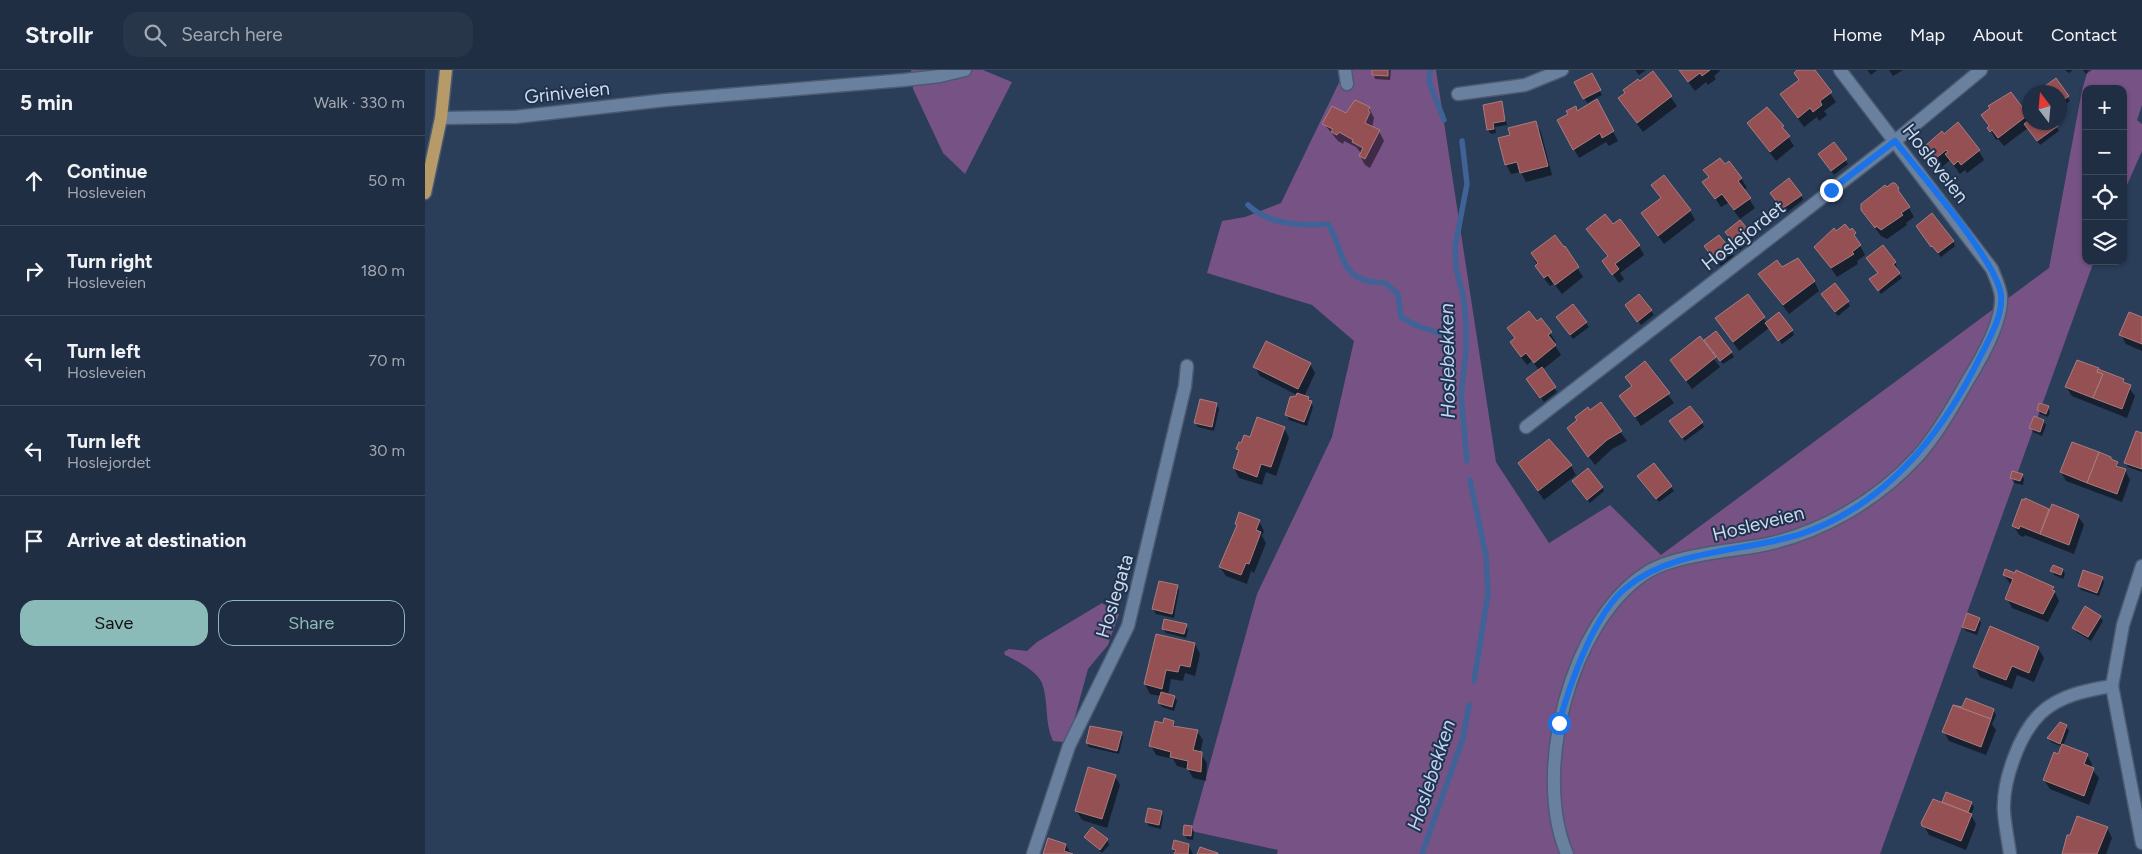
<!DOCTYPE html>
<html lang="en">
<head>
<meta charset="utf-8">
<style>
  :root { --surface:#202e43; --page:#28364a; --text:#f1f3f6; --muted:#a2a8b2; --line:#3d4a5c; --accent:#8bbbb9 }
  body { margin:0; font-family:Figtree,sans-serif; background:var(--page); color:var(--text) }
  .controls { position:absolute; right:15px; top:15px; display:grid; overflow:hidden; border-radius:10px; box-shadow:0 1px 4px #0004 }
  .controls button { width:45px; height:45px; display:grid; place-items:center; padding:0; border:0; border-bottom:1px solid var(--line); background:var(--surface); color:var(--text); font:25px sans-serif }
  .compass { position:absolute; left:1597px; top:15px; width:45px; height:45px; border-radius:50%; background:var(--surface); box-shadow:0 1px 4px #0004; rotate:344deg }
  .stop { position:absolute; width:15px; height:15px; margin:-11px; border:4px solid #1a73e8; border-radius:50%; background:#fff }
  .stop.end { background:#1a73e8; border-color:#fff; box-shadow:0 1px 5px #0008 }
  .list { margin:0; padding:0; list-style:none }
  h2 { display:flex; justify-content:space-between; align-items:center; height:65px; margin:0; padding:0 20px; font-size:21px }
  h2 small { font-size:16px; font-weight:400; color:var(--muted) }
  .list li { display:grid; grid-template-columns:32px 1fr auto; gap:15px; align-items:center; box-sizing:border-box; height:90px; padding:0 20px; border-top:1px solid var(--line) }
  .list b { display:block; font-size:19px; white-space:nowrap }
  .list p { margin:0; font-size:16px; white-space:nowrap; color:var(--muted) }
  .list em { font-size:16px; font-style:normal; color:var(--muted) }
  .actions { display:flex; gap:10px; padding:15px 20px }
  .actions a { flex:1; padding:11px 0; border:1px solid var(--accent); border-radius:15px; text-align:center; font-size:18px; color:var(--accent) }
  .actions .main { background:var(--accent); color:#111 }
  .icon { flex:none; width:28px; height:28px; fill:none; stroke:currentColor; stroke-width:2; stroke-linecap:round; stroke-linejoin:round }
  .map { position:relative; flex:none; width:1717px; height:784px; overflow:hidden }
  header { display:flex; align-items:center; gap:30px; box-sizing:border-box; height:70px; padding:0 25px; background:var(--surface); border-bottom:1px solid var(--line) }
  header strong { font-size:24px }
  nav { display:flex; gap:28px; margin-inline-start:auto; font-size:18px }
  .search { width:350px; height:45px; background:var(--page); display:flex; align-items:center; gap:12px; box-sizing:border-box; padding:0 18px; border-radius:15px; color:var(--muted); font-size:19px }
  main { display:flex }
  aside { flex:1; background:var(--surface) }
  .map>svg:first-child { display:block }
</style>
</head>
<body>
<header>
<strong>Strollr</strong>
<div class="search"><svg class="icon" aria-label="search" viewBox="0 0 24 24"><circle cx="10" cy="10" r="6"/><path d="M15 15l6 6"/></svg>Search here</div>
<nav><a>Home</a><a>Map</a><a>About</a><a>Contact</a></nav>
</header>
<main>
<aside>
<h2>5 min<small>Walk · 330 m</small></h2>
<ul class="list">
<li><svg class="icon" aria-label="ahead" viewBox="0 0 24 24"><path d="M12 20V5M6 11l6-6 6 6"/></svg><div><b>Continue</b><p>Hosleveien</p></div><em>50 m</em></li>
<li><svg class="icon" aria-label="right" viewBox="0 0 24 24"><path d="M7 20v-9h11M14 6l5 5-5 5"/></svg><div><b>Turn right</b><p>Hosleveien</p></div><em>180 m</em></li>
<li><svg class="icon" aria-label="left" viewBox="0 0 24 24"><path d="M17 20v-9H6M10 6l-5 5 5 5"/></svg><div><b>Turn left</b><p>Hosleveien</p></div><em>70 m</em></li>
<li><svg class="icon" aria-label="left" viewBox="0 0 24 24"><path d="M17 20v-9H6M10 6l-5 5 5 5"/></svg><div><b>Turn left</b><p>Hoslejordet</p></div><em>30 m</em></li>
<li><svg class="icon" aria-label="arrive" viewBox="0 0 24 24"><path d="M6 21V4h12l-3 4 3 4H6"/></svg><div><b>Arrive at destination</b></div></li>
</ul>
<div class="actions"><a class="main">Save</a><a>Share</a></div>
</aside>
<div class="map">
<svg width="1717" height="784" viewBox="0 0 1717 784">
  <rect width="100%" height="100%" fill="#2a3d59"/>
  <g fill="#775285">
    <polygon points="486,0 558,0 587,12 540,104 518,83 488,19"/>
    <polygon points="920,0 1011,0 1071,392 1124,473 1185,435 1236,485 1624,198 1657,20 1663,0 1717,0 1717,35 1712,50 1717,54 1717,81 1698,124 1698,19 1661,19 1661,191 1669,191 1455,784 852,784 853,780 766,761 832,524 907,367 929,271 887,235 782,203 797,151 820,147 856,133"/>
    <path d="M677,533L694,544L683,575L663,599L648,654L638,672L628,671C619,652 624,632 617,613C612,601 591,590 580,585L579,582L584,579L602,581L612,572Z"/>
  </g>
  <g fill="#0007">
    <polygon points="948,0 966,0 965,10 950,9"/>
    <polygon points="1210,0 1221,0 1214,5"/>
    <polygon points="1254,0 1296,0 1289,6 1291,9 1283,15 1281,12 1270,21"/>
    <polygon points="1374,0 1389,0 1411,32 1399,41 1402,45 1394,51 1392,47 1379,57 1356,25 1375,11"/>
    <polygon points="1442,0 1452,0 1446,5"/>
    <polygon points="1464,0 1478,0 1468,6"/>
    <polygon points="1640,0 1648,0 1644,3"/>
    <polygon points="1658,0 1667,0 1661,4"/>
    <polygon points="1228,3 1252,36 1218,62 1194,29"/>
    <polygon points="1166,5 1177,25 1162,33 1151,12"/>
    <polygon points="1631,10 1645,31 1634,39 1634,22 1614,22"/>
    <polygon points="1586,24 1602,46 1604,52 1632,57 1634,61 1615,75 1603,58 1579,76 1573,69 1571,70 1557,46"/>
    <polygon points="1171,30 1193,71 1184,76 1181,72 1154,88 1149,79 1152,43"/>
    <polygon points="1076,33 1082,55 1070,57 1071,63 1066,64 1063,60"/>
    <polygon points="944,38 949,48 947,58 954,61 959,71 945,98 940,95 935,86 936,83 931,77 919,71 918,74 913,71 899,54"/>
    <polygon points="1350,47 1369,76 1351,91 1323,53"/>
    <polygon points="1111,53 1116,62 1127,105 1101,112 1096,102 1086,104 1081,94 1087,66"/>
    <polygon points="1519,65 1554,81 1559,90 1542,103 1540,100 1535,104 1525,90 1516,98 1502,77"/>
    <polygon points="1409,74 1423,94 1409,105 1397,88"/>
    <polygon points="1300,96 1316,108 1322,118 1318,120 1330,138 1315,149 1303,133 1296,137 1279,112 1284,108 1280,101"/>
    <polygon points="1227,115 1265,141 1270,150 1239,174 1217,144 1236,129"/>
    <polygon points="1462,119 1473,119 1489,147 1481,153 1482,155 1462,169 1456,166 1437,140"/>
    <polygon points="1376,125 1378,130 1361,143 1349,127"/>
    <polygon points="1315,152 1328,169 1315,180 1301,163"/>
    <polygon points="1188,156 1214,176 1219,185 1195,203 1199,209 1194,213 1179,192 1184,188 1163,159"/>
    <polygon points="1427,160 1440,185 1432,191 1433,194 1412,207 1391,177 1410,162"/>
    <polygon points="1495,160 1528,171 1530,176 1516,187"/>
    <polygon points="1140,178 1158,207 1137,224 1129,214 1125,216 1117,206 1107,184"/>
    <polygon points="1284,181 1306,182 1309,186 1296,196"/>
    <polygon points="1470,193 1472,197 1470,199 1477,208 1456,224 1446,209"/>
    <polygon points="1335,205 1389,211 1394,221 1364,244"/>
    <polygon points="1397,225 1423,232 1425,236 1413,246"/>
    <polygon points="1214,226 1229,245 1216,255 1204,240"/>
    <polygon points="1322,226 1342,253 1367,260 1369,265 1357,274 1344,258 1314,281 1292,249"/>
    <polygon points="1148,235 1164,257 1148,269 1135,251"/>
    <polygon points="1717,249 1717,281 1701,274 1696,265"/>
    <polygon points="1116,250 1131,272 1129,274 1136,285 1117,300 1132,322 1119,332 1105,313 1115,301 1107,291 1102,295 1092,282 1087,272 1090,269 1083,258 1112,253"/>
    <polygon points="1274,268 1295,297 1267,319 1246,290"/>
    <polygon points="1283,275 1306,282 1309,287 1298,294"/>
    <polygon points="1220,293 1249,333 1216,356 1196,326 1208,317 1202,307"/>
    <polygon points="885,294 890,303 879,327 884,328 888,337 882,356 864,350 862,345 869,326 872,327 872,325 835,306 830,297"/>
    <polygon points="1698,310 1710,326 1702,348 1647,326 1641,317"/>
    <polygon points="1175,334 1202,371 1187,379 1170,395 1143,359"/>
    <polygon points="792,335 794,339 789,361 773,357 771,353"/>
    <polygon points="1623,337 1625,342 1623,347 1615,344 1613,340"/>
    <polygon points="1618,351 1621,355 1617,366 1608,362 1606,358"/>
    <polygon points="1277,353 1279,357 1260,371 1248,356"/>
    <polygon points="859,358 864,368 851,406 841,402 837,415 814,408 809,398 815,382 813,379 826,369"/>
    <polygon points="1717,364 1717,402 1703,397 1700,392"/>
    <polygon points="1687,391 1700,400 1705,410 1697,432 1641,411 1636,402"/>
    <polygon points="1229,395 1249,421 1234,432 1216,410"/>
    <polygon points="1146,396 1151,405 1119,430 1100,403"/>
    <polygon points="1597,405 1599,409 1598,415 1589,413 1586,408"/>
    <polygon points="1151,415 1177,417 1179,421 1165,433"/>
    <polygon points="1601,430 1625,441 1653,446 1659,455 1649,484 1600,465 1599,467 1594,465 1589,456"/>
    <polygon points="834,451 839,461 837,466 841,473 829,503 826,501 822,514 801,506 795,497 813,457 811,454"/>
    <polygon points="1638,500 1640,504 1638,509 1629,505 1627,501"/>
    <polygon points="1579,505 1628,518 1634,531 1623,552 1587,538 1582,528 1586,515"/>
    <polygon points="1677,508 1679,512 1674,526 1656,520 1654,516"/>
    <polygon points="752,516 754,520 749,548 731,544 728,539"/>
    <polygon points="1675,547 1678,551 1666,571 1651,562 1649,558"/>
    <polygon points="1554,549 1556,553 1552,565 1541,561 1538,557"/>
    <polygon points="761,556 763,560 761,568 741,563 738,559"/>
    <polygon points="770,574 775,584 770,606 760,603 758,611 746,609 743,625 750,627 752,631 749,641 737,637 734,632 736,626 725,624 720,614"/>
    <polygon points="1613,578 1619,588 1609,612 1592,605 1587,619 1555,607 1550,597"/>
    <polygon points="1568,640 1571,645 1567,654 1571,660 1561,685 1524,671 1519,662"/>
    <polygon points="748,652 751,657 772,661 778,670 775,683 782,693 781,711 768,708 763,699 752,696 748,689 731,685 726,676 739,655"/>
    <polygon points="1641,656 1644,661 1638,676 1662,685 1667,694 1666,698 1674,708 1664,735 1625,719 1619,710 1637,677 1626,672 1623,668"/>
    <polygon points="679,659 696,663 698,667 694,684 664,677 662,673"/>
    <polygon points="690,706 695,715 682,758 657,750 651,740"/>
    <polygon points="1519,732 1546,733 1549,737 1546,745 1551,754 1541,780 1504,765 1498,754 1520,735"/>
    <polygon points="736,742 738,746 736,759 724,756 721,751"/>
    <polygon points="767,757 769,762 768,770 762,769 760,765"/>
    <polygon points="1682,758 1687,768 1681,784 1637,784"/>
    <polygon points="660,767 682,770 684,775 677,783"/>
    <polygon points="641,775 646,784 619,784"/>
    <polygon points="763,775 768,784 751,784 748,779"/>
  </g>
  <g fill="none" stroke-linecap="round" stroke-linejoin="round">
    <g stroke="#3f6397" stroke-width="5.5">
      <polyline points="1005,0 1004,12 1019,50"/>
      <polyline points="1037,71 1042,114 1030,177 1031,198 1039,230 1041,253 1041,282 1036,325 1042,391"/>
      <path d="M823,135C844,155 876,156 903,154C922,185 912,212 960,213L973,224L976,247L992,256L1027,267"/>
      <polyline points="1045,410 1061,486 1063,524 1049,611"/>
      <polyline points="997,784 1038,668 1044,635"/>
    </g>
  </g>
  <g fill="#955054" stroke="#a87d7e">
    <polygon points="947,0 963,0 963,6 947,5"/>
    <polygon points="1254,0 1285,0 1277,6 1275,3 1263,12"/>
    <polygon points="1372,0 1390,0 1407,22 1395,31 1397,35 1388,42 1385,38 1373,48 1355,24 1374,10 1369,3"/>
    <polygon points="1228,1 1247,26 1212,53 1193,28 1200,23 1198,20 1213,9 1215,11"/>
    <polygon points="1167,3 1176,20 1158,29 1149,12"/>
    <polygon points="1631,8 1644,26 1634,33 1634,22 1612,22"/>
    <polygon points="1586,22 1603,45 1573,68 1567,60 1565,62 1562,58 1564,56 1556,45 1565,38 1563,36"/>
    <polygon points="1172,29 1189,61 1177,68 1175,63 1148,80 1132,50 1143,44 1141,41 1151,36 1152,41"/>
    <polygon points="930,30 945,37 943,41 945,42 940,53 955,60 940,89 934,86 938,78 927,72 928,70 914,62 912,65 906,62 908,59 897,54 907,36 921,43"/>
    <polygon points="1077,31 1080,51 1068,53 1069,59 1062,60 1058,35"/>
    <polygon points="1342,37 1359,56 1357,57 1365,66 1345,82 1322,53"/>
    <polygon points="1604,50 1604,52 1630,52 1633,56 1612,71 1599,54"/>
    <polygon points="1111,51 1123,96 1095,103 1092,92 1080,95 1073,68 1085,65 1083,58"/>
    <polygon points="1533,52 1555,80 1536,95 1533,91 1529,95 1520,84 1523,82 1521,80 1510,89 1500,76 1517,61 1519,64"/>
    <polygon points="1409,72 1422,89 1406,101 1393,84"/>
    <polygon points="1295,88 1300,94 1304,91 1317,108 1313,111 1326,128 1309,140 1297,124 1290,129 1277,112 1284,107 1278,100"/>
    <polygon points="1239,105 1266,140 1233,166 1216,143 1236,128 1226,115"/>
    <polygon points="1364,108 1377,125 1357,139 1345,123"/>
    <polygon points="1467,113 1470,113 1474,118 1473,120 1485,137 1476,143 1478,145 1456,160 1451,156 1450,158 1436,140 1436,134 1460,115 1462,117"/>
    <polygon points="1507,143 1529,171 1513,183 1507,176 1506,177 1491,156"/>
    <polygon points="1180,144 1188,154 1195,149 1215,175 1190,194 1194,199 1187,205 1177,191 1183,186 1161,159"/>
    <polygon points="1315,150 1327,164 1312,177 1300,162"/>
    <polygon points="1420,154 1425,160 1427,158 1431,163 1429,165 1436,175 1427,182 1429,184 1406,198 1389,177 1409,158 1411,161"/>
    <polygon points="1130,165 1139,177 1140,176 1154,197 1130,215 1123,205 1119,208 1110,196 1113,193 1106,183"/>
    <polygon points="1294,165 1307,181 1292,193 1279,176"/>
    <polygon points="1458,175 1471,192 1468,194 1475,203 1453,221 1444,209 1453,203 1441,188"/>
    <polygon points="1373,188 1390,211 1358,235 1333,204 1352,190 1357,197"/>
    <polygon points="1410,213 1424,231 1410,242 1396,224"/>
    <polygon points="1214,224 1227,240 1212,252 1200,235"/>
    <polygon points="1323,224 1340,247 1308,272 1290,248"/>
    <polygon points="1148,234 1162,252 1145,265 1131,247"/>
    <polygon points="1104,241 1112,251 1116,248 1127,262 1123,265 1131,275 1109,293 1101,283 1096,287 1085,272 1090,268 1082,258"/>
    <polygon points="1354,242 1368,260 1353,271 1340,253"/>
    <polygon points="1704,242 1717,247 1717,274 1694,265"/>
    <polygon points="1291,261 1307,282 1295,291 1279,270"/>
    <polygon points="1275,266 1291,287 1261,311 1245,290"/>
    <polygon points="841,271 886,293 873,319 828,297"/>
    <polygon points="1652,290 1674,298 1672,302 1678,304 1668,328 1640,317"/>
    <polygon points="1220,291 1245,323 1210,347 1194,326 1207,316 1200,307"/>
    <polygon points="1117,297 1131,317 1115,328 1101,309"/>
    <polygon points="1673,299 1699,309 1698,312 1706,315 1697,339 1668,328 1678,304 1672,302"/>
    <polygon points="872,323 884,327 883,330 887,331 879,352 860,345 865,327 871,326"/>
    <polygon points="775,329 792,333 787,357 769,353"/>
    <polygon points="1176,332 1197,361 1182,370 1163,387 1142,358 1152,350 1150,347 1163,337 1165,340"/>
    <polygon points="1614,333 1624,336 1621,344 1612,340"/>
    <polygon points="1265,336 1278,352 1257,368 1244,351"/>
    <polygon points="1609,346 1619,350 1615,362 1604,358"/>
    <polygon points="832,347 860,357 846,397 836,394 832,407 808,398 814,380 811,379 814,372 816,373 819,365 825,367"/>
    <polygon points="1711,361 1717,363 1717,399 1699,393"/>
    <polygon points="1124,369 1147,395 1113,421 1093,393"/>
    <polygon points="1647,372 1674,382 1662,413 1635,402"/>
    <polygon points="1674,382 1686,387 1686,389 1693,392 1691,396 1701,399 1692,424 1662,413"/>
    <polygon points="1229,393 1247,416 1231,429 1212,406"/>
    <polygon points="1163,398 1178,417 1162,430 1147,411"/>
    <polygon points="1587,401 1598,404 1595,411 1585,408"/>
    <polygon points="1600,428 1624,439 1615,464 1595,456 1594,459 1587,456 1597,429 1600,430"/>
    <polygon points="1627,434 1654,445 1644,475 1615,464"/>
    <polygon points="814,442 835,450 831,460 836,462 824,494 821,493 816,505 794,497 812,455 810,454"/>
    <polygon points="1628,495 1638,499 1636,505 1625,501"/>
    <polygon points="1580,499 1590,503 1591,500 1629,517 1627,520 1630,521 1618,544 1580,529 1588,509 1578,505"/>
    <polygon points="1658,500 1678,507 1672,523 1653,516"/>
    <polygon points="734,511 753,515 747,544 727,539"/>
    <polygon points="1660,536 1676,546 1663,567 1647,558"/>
    <polygon points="1542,543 1555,548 1550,561 1537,557"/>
    <polygon points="739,549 762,554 759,564 737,559"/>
    <polygon points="1565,556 1614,577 1604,603 1587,596 1581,610 1548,597"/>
    <polygon points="731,564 770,573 765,597 755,595 753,602 741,600 737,619 719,614"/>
    <polygon points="736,622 750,626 747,637 733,633"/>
    <polygon points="1541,628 1569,639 1566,649 1528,635 1537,637"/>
    <polygon points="1528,635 1566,649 1556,677 1517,662"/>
    <polygon points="739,648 749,651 748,656 773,660 768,680 777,682 776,702 762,699 763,691 745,687 746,682 724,676 730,651 738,653"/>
    <polygon points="1635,652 1642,655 1635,674 1622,668"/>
    <polygon points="665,656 697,662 692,681 661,673"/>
    <polygon points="1637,674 1663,684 1659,694 1669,698 1659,726 1618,710 1629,682 1633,684"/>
    <polygon points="663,697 691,705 677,749 650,741"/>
    <polygon points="1521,722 1547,732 1543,742 1517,732"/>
    <polygon points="1508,729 1547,744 1536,771 1497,756 1496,753"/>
    <polygon points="723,738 737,741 734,755 720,752"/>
    <polygon points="1652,746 1683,757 1672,784 1637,784 1642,765 1645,765"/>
    <polygon points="759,755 767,756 766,766 758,765"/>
    <polygon points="667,757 683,769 675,780 659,767"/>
    <polygon points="623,768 641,774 639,781 648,784 618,784"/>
    <polygon points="749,770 764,774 763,784 749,784 751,780 747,779"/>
    <polygon points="775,777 793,783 793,784 772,784"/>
  </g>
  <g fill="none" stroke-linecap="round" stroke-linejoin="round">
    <defs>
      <g id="minor">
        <polyline points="920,0 922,14"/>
        <polyline points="1033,24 1100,15 1137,0"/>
        <polyline points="16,48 90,47 241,30 479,10 515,6 540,0"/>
        <polyline points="1101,357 1470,71 1556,0"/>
        <polyline points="1717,496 1698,555 1687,616 1717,773"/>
        <polyline points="608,784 644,676 703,556 760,316 762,296"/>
        <path d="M1142,784C1107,703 1145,552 1221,503C1246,486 1302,481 1333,476C1393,465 1452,431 1493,386C1513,363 1528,336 1543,310C1556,289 1578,251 1576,226C1575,217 1570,207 1567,199L1415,0"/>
        <path d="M1585,784C1583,770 1580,756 1579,742C1577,712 1594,664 1616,643C1635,625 1663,620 1687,616"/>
      </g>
      <polyline id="major" points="0,123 16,48 21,0"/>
    </defs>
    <use href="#minor" stroke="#4a5b72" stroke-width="15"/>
    <use href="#major" stroke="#4a5b72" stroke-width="15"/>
    <use href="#minor" stroke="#6a809f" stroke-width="12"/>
    <use href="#major" stroke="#b69a68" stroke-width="12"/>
  </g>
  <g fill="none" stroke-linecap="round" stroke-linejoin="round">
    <path stroke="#1a73e8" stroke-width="6" d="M1134,653C1145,614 1169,543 1202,517C1248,479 1320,482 1376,464C1461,435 1518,363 1556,285C1565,267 1578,246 1576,225C1572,191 1494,102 1470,71L1406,120"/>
  </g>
  <g text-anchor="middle" stroke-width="4" stroke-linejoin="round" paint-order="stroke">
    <g font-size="19" fill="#cfdbed" stroke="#20334e">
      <text transform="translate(142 22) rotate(-6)" y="7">Griniveien</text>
      <text transform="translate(1511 93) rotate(52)" y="7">Hosleveien</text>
      <text transform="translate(1318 165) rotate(-38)" y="7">Hoslejordet</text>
      <text transform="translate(1333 453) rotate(-14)" y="7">Hosleveien</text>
      <text transform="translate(689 526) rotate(-73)" y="7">Hoslegata</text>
    </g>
    <g font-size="20" font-style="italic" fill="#bed4f3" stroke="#20334e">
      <text transform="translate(1022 291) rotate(-91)" y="7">Hoslebekken</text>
      <text transform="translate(1006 705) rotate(-72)" y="7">Hoslebekken</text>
    </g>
  </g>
</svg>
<div class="controls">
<button>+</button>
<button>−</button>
<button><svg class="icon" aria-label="locate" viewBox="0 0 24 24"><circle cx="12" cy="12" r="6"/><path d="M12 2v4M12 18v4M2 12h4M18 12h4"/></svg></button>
<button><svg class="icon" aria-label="layers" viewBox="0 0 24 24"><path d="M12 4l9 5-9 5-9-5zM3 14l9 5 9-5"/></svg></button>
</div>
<svg class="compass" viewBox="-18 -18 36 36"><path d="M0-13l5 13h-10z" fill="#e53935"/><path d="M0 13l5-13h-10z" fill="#a2a8b2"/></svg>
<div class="stop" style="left:1134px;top:653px"></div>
<div class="stop end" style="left:1406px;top:120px"></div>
</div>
</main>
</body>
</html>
